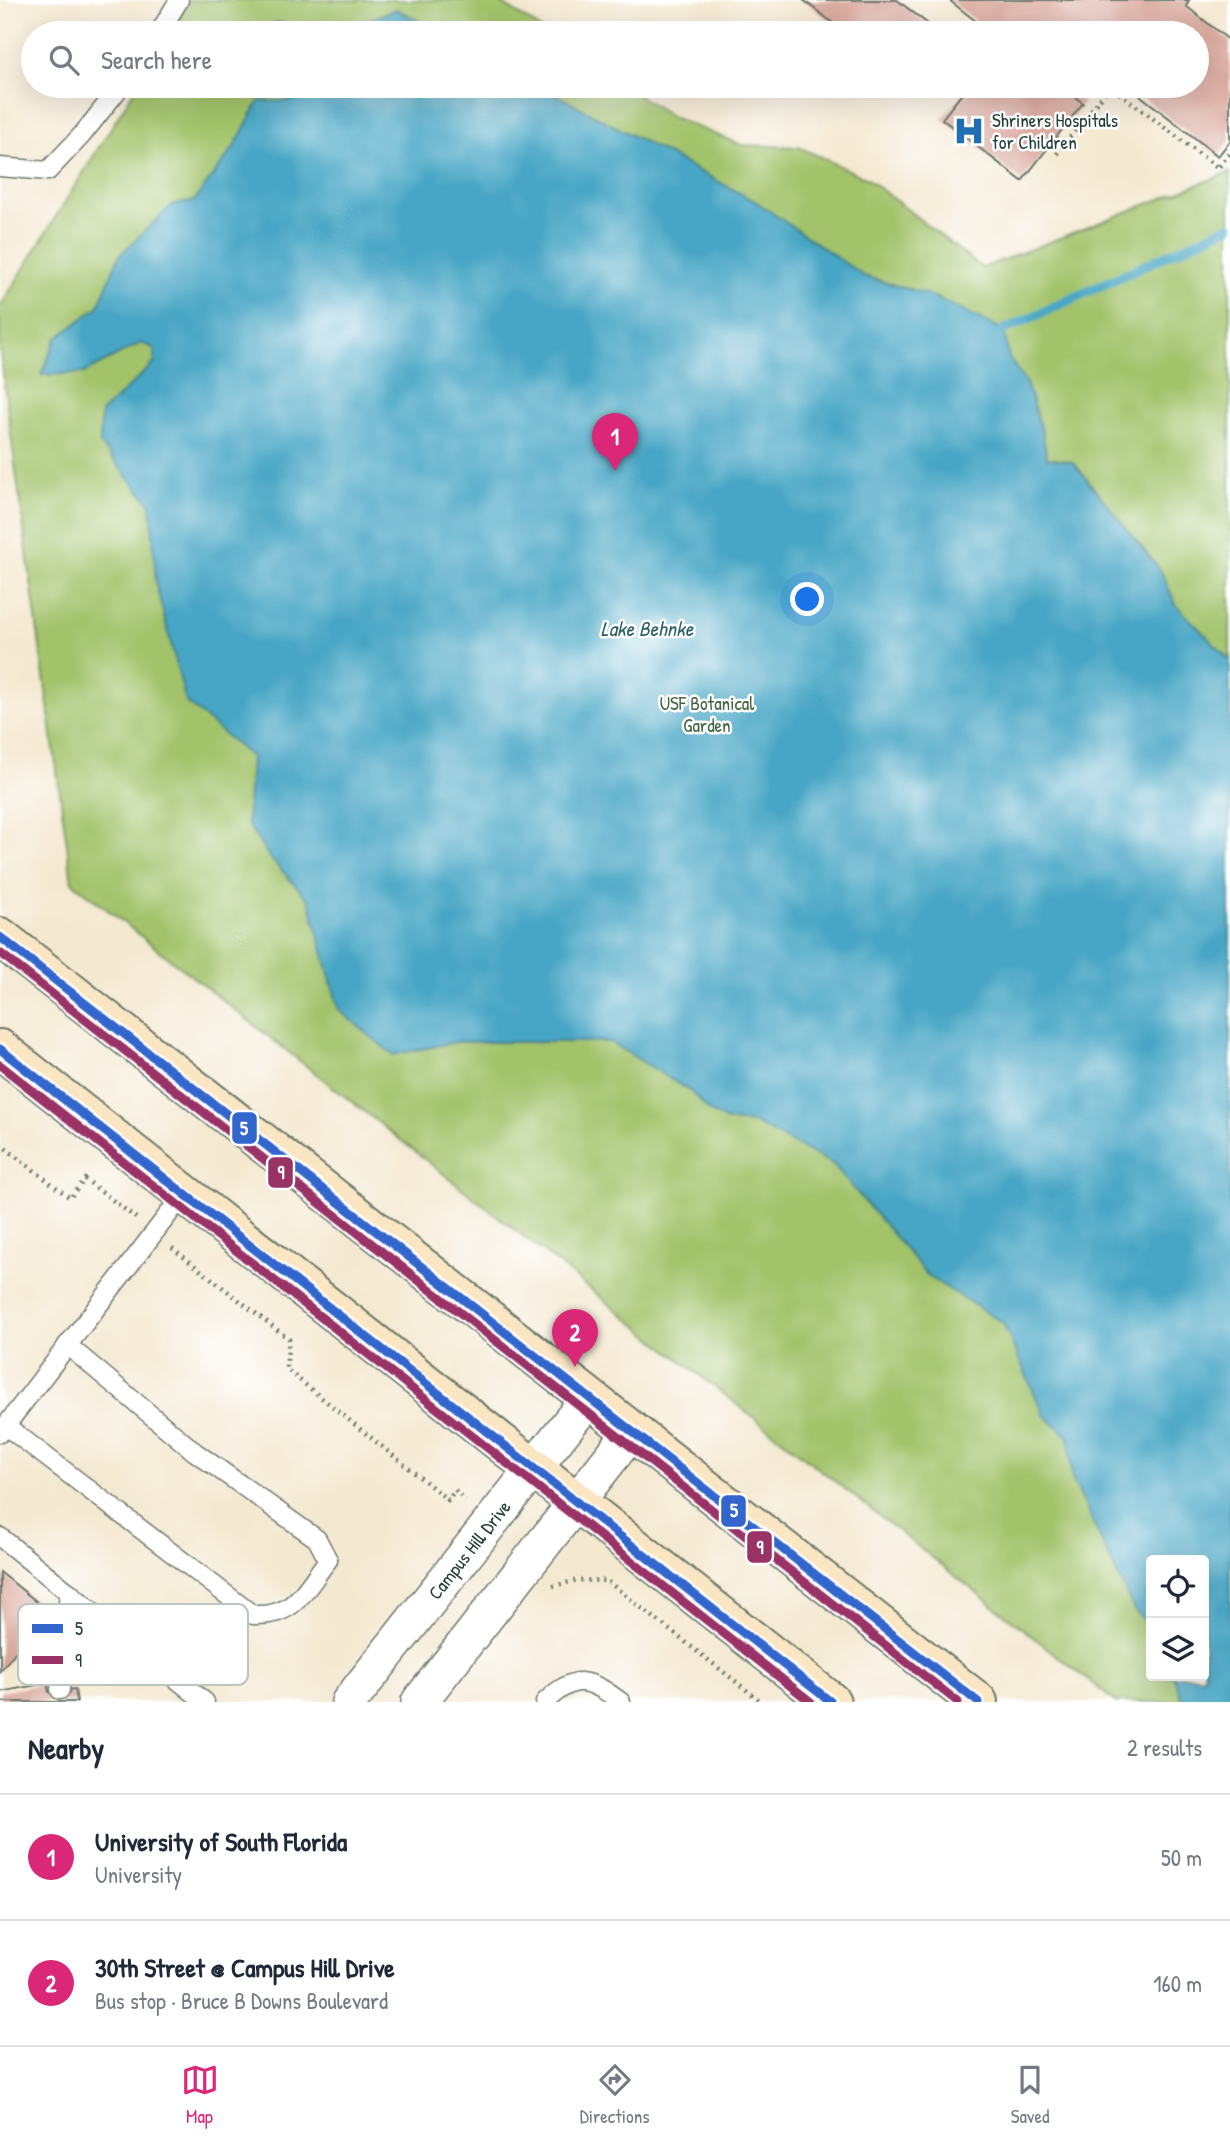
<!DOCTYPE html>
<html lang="en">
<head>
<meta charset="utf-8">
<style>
  :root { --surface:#fff; --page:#f2f2f3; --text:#1f2937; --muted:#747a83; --line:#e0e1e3; --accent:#db2777 }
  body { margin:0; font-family:"Patrick Hand",sans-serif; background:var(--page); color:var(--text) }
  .controls { position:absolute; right:21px; bottom:21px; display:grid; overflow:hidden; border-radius:7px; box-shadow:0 7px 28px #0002 }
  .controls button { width:63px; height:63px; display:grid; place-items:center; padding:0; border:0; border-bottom:2px solid var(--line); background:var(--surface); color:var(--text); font:35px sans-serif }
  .you { position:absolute; left:808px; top:600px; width:24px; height:24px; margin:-18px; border:5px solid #fff; border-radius:50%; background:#1a73e8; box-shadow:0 0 0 10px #1a73e833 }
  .badge { display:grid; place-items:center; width:46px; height:46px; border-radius:50%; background:var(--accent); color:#fff; font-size:23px; font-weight:700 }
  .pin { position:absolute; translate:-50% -58px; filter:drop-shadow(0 2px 4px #0008) }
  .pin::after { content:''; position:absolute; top:37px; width:24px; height:21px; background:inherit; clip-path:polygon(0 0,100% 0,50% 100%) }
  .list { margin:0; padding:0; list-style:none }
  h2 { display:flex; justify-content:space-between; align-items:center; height:91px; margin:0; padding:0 28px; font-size:30px }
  h2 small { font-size:23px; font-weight:400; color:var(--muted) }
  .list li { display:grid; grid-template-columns:46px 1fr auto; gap:21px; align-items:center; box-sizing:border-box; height:126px; padding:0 28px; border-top:2px solid var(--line) }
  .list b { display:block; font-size:26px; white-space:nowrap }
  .list p { margin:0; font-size:23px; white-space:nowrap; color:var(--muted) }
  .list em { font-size:23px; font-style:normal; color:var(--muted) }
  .icon { flex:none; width:38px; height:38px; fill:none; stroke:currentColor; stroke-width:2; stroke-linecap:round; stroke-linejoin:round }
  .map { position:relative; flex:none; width:1230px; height:1702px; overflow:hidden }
  .search { position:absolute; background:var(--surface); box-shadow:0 7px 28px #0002; left:21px; right:21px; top:21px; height:77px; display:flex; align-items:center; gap:18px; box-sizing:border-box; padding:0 24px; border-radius:38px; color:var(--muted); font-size:26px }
  .sheet { height:343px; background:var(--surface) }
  nav { display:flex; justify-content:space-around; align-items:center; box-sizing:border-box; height:98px; border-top:2px solid var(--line); background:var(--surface); font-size:19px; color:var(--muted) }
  nav a { display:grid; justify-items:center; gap:4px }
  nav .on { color:var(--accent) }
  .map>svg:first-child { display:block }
</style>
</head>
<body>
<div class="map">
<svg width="1230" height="1702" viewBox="0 0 1230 1702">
  <rect width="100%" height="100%" fill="#fff"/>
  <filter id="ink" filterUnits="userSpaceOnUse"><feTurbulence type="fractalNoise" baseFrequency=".0143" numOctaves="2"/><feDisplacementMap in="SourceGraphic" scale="14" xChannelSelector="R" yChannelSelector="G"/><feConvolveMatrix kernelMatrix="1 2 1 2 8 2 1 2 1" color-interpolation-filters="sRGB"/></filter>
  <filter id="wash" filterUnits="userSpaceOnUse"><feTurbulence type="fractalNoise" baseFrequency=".00686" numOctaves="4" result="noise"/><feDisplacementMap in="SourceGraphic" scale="28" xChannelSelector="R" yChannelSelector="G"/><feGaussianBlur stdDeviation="1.57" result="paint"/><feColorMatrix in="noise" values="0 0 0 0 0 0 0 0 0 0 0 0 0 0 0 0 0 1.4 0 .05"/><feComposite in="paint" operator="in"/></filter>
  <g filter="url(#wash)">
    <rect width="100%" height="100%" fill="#f4e8d0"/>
    <g fill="#a2c36b" stroke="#608050" stroke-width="2" fill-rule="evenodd">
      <polygon points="190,0 497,0 547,33 170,33"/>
      <path d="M137,86H624L674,118L742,145L799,147L868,179L982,268L1230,172V1702H1116L72,882L0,354V307ZM1151,1560H1204V1676H1151Z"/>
    </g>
    <g fill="#46a6c5" stroke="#32727c" stroke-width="2">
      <polygon points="396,9 442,33 336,33"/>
      <polygon points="276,22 318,33 272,33"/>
      <polygon points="323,86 540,86 755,201 864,276 932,296 1004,330 1009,358 1026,383 1042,431 1047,458 1073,462 1161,571 1176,605 1230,660 1230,1702 1183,1702 1173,1676 1204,1676 1204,1560 1151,1560 1151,1627 1134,1610 1072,1478 1069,1437 1044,1415 1003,1323 928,1276 833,1164 754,1123 727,1121 710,1112 690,1091 610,1042 456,1042 393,1055 339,1010 309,900 270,858 247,824 251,757 186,702 156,585 151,504 100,444 101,413 155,362 154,348 141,343 84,373 41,375 56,339 98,307 119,256 173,204 194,201 234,147 259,101 285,101 317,96"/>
    </g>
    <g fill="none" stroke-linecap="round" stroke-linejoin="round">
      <polyline stroke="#46a6c5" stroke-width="10" points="1004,330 1230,226"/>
    </g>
    <g id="blocks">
      <g fill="#d7a396">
        <polygon points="803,0 897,0 928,24 920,33 846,33"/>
        <polygon points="949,0 1189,0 1186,6 1230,41 1230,141 1218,156 1128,86 1197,86 1197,33 991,33"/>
        <polygon points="968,86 1060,86 1083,103 1022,181 942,119"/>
        <polygon points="0,1572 48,1611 0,1671"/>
        <polygon points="47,1683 49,1692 75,1689 77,1702 0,1702 0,1692"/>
      </g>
    </g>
  </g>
  <g filter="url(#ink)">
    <use href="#blocks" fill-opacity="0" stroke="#6a796b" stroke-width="2"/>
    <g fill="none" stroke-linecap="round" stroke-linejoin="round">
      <defs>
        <g id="lane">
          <polyline points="159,33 179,0"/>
          <polyline points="0,167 48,171 82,135 121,86"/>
          <path d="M6,1426L253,1615C296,1617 304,1590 328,1560L317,1539L195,1452L67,1345"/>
          <polyline points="0,1433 184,1194"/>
          <polyline points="0,1537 205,1702"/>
          <polyline points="60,1690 69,1592"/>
          <path d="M545,1702C575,1673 589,1678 621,1702"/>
        </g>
        <g id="street">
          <path id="s1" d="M349,1702L589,1398"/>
          <polyline points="419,1702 632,1431"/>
        </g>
        <g id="secondary">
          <polyline points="0,937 978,1702"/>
          <polyline points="0,1049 831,1702"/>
        </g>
      </defs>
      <use href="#lane" stroke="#6a796b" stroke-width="21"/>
      <use href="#street" stroke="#6a796b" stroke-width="38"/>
      <use href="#secondary" stroke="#6a796b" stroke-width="42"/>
      <g stroke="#6a796b" stroke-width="4.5" stroke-dasharray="2 5" stroke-linecap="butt">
        <polyline points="1057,154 1110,86 1218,168 1230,153"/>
        <polyline points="0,1144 70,1198 85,1179 136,1218"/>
        <polyline points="172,1248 289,1339 286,1369 448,1500 455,1490 465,1500"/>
        <polyline points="553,1586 578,1580 607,1581 762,1702"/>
      </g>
      <use href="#lane" stroke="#fff" stroke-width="18"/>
      <use href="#street" stroke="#fff" stroke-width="35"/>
      <use href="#secondary" stroke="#fbe6c4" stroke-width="38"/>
      <defs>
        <g id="bus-1">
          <polyline points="0,937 978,1702"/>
          <polyline points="0,1049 831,1702"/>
        </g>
        <g id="bus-2">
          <polyline points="0,953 958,1702"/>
          <polyline points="0,1065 811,1702"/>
        </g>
      </defs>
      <use href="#bus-1" stroke="#fff" stroke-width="14"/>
      <use href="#bus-2" stroke="#fff" stroke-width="14"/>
      <use href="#bus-1" stroke="#36c" stroke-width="9"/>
      <use href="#bus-2" stroke="#936" stroke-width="9"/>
    </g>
  </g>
  <defs>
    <symbol id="hospital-bare" viewBox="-9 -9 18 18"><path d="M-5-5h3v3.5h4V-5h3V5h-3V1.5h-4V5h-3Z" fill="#1f6fb2" stroke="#fff" stroke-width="2.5" paint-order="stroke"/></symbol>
  </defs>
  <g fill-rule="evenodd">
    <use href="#hospital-bare" x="947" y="109" width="44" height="44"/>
  </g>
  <g text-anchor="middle" stroke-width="5" stroke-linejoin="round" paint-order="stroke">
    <g font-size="19" fill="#1f3d34" stroke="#fff" text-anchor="start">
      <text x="992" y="127">Shriners Hospitals<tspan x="992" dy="22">for Children</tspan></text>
    </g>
    <g font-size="19" fill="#466544" stroke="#fff">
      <text x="707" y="710">USF Botanical<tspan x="707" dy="22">Garden</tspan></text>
    </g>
    <g font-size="19" fill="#1f3d34" stroke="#fff">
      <text dy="7" stroke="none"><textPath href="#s1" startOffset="194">Campus Hill Drive</textPath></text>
    </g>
    <g font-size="21" font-style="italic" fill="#2d6267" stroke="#fff">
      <text x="647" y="636">Lake Behnke</text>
    </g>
  </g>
  <rect x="18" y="1604" width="230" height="81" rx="10" fill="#fff" stroke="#bcc5c2" stroke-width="2"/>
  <rect x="32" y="1624" width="31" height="9" fill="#36c"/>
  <rect x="32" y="1656" width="31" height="8" fill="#936"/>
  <g font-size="19" fill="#1f3d34">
    <text x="75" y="1635">5</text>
    <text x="75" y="1667">9</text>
  </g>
  <g stroke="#fff" stroke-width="2.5">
    <rect x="231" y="1111" width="27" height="34" rx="7" fill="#36c"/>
    <rect x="267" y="1156" width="27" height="33" rx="7" fill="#936"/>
    <rect x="720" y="1494" width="27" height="34" rx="7" fill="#36c"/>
    <rect x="746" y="1530" width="27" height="34" rx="7" fill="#936"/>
  </g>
  <g font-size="19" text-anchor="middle" font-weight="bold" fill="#fff">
    <text x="244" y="1135">5</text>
    <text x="281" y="1179">9</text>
    <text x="734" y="1517">5</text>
    <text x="760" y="1554">9</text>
  </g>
</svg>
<div class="controls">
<button><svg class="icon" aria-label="locate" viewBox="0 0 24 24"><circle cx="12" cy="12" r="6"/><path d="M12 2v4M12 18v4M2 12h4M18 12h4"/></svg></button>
<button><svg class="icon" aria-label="layers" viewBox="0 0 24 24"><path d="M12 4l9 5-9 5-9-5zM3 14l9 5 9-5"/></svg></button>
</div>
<div class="you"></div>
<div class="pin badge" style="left:615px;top:471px">1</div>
<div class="pin badge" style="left:575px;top:1367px">2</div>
<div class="search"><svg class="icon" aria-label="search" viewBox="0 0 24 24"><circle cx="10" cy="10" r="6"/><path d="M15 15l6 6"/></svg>Search here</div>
</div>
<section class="sheet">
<h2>Nearby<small>2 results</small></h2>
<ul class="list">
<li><span class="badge">1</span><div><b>University of South Florida</b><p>University</p></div><em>50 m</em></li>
<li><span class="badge">2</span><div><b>30th Street @ Campus Hill Drive</b><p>Bus stop · Bruce B Downs Boulevard</p></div><em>160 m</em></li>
</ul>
</section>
<nav>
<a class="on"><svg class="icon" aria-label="map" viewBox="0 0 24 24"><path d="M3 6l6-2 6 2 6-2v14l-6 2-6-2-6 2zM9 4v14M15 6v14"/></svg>Map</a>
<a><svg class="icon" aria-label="directions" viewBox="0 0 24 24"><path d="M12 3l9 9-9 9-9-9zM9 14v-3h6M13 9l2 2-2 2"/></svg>Directions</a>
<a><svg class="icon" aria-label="saved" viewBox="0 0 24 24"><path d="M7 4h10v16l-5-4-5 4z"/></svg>Saved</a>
</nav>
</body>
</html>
